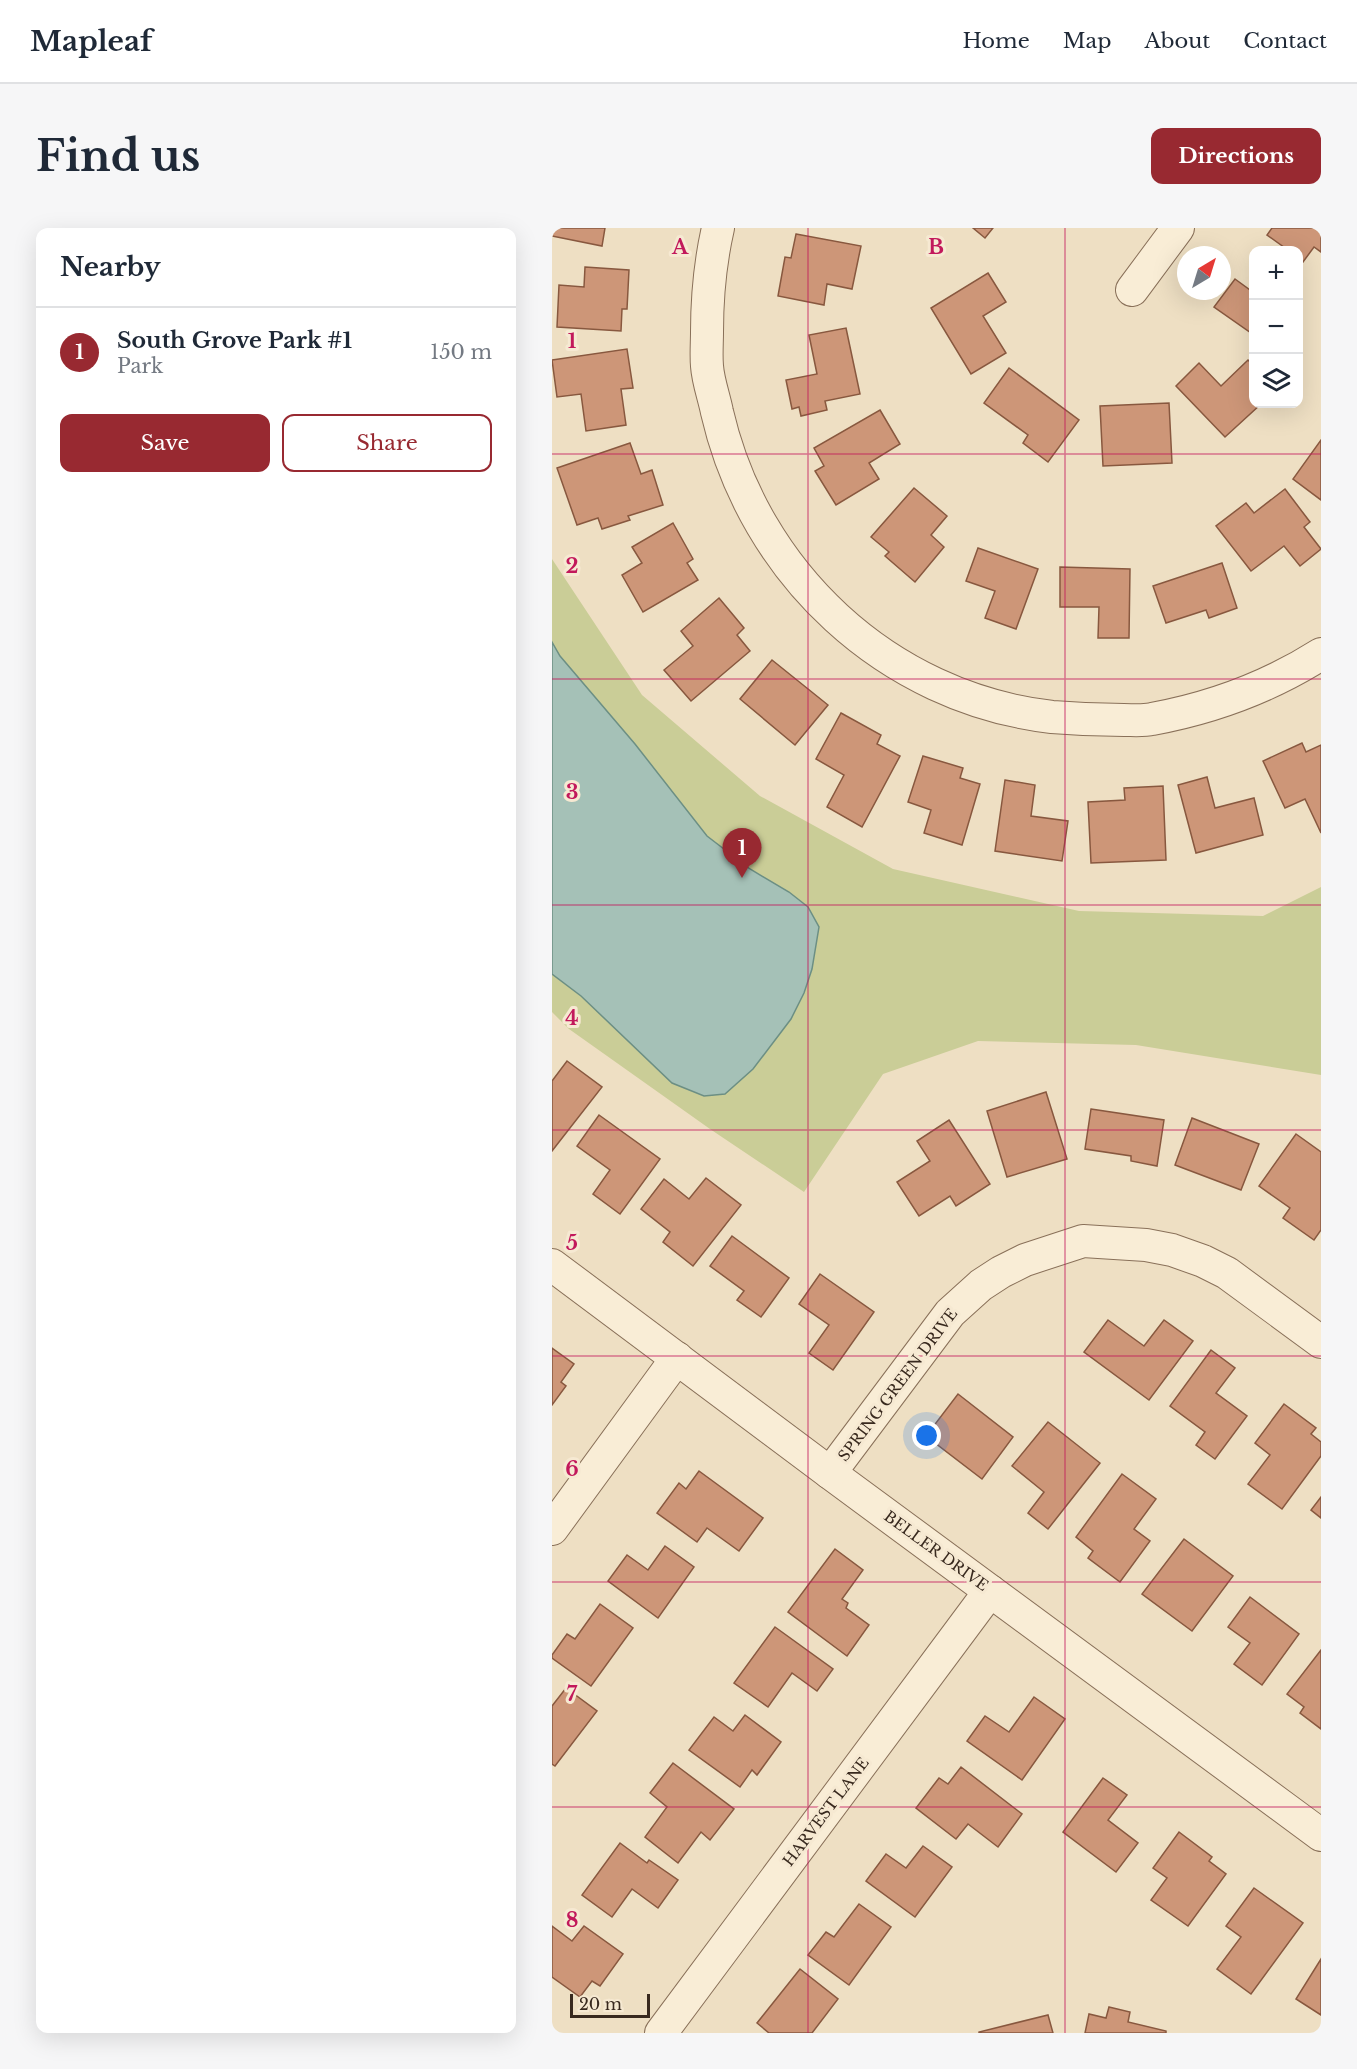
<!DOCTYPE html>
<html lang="en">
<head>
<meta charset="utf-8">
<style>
  :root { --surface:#fff; --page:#f6f6f7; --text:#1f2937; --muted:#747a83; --line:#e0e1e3; --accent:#982931 }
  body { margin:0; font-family:"Libre Baskerville",serif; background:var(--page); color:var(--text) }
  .controls { position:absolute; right:18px; top:18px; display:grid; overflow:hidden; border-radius:12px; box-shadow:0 6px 24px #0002 }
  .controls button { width:54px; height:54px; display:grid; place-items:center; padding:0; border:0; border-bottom:2px solid var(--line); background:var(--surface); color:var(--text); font:30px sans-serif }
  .compass { position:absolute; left:625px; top:18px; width:54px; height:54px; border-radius:50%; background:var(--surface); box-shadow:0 6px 24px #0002; rotate:38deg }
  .scale { position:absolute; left:18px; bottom:15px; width:80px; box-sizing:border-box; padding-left:6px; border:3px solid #38291e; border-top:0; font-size:16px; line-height:21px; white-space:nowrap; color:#38291e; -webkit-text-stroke:4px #f6e9d2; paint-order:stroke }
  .you { position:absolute; left:375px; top:1208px; width:21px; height:21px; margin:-15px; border:4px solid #fff; border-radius:50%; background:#1a73e8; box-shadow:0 0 0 9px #1a73e833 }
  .badge { display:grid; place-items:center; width:39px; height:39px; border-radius:50%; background:var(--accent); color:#fff; font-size:20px; font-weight:700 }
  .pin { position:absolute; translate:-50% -50px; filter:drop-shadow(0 2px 3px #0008) }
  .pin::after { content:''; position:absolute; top:32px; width:21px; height:18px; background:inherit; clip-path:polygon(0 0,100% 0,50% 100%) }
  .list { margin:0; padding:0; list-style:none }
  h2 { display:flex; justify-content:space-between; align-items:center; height:78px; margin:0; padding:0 24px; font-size:26px }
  h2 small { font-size:20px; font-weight:400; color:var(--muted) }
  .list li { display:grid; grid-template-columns:39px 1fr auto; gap:18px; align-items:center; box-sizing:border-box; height:90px; padding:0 24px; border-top:2px solid var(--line) }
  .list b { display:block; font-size:22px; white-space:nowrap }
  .list p { margin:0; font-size:20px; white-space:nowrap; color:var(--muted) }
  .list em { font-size:20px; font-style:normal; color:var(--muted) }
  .actions { display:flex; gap:12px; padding:18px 24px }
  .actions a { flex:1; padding:14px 0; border:2px solid var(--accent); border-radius:12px; text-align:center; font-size:21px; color:var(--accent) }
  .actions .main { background:var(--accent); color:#fff }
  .icon { flex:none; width:33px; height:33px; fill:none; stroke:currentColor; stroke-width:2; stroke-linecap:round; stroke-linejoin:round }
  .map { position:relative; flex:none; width:769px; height:1805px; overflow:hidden; border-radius:12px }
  header { display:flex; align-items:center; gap:36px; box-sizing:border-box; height:84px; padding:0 30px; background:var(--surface); border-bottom:2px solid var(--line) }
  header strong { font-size:28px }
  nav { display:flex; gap:33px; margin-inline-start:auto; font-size:21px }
  .intro { display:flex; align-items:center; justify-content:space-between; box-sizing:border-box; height:144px; padding:0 36px }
  h1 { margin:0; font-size:42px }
  .button { padding:15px 27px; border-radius:12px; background:var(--accent); color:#fff; font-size:21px; font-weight:700 }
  main { display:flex; gap:36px; padding:0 36px }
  aside { flex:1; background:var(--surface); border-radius:12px; box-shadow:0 6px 24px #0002 }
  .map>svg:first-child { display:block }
</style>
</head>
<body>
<header>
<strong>Mapleaf</strong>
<nav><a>Home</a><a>Map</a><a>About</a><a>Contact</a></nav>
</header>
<div class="intro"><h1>Find us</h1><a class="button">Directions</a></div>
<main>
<aside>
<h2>Nearby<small></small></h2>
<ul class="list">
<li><span class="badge">1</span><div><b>South Grove Park #1</b><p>Park</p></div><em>150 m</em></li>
</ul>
<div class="actions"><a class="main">Save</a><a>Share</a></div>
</aside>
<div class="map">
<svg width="769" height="1805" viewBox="0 0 769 1805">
  <rect width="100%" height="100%" fill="#eedfc3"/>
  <polygon fill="#cacd97" points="0,331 90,467 208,568 341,641 527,683 711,688 769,659 769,847 584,817 426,813 331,846 252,964 158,901 17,801 0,784"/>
  <polygon fill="#a5c1b7" stroke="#6c8f84" stroke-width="1.5" points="0,414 8,428 83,516 155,608 198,641 237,664 256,679 267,699 260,741 252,765 239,791 201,841 173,866 152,868 120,855 29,768 0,746"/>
  <g fill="#cd9678" stroke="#88583f" stroke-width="1.5">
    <polygon points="0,0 53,0 50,18 0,8"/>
    <polygon points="421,0 441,0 433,10"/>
    <polygon points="720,0 769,0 769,24 762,19 751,34 746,31 746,22 736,22 715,7"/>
    <polygon points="244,6 309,18 300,61 275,56 272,77 226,68 233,29 239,30"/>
    <polygon points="33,39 77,42 75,81 70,81 69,103 5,99 7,57 32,59"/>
    <polygon points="436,45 454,74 431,88 454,125 419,146 379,80"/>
    <polygon points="683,51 702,65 702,107 662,79"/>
    <polygon points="294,100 308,166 273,173 275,182 249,188 247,179 240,181 234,152 265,146 257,107"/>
    <polygon points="75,121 81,160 69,161 74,197 34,203 29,166 5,169 0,132"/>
    <polygon points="696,132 702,138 702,176 709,176 673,209 624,158 647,135 669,158"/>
    <polygon points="457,140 527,192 496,234 471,215 476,207 432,175"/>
    <polygon points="617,175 620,235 551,238 548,178"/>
    <polygon points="328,182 348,216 317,235 327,251 284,277 263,243 272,238 262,220"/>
    <polygon points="769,212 769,272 741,251"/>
    <polygon points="78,215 89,246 100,242 111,277 76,288 78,292 50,301 46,290 25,297 5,240"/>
    <polygon points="362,260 395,288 379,307 392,319 363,354 333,328 337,324 319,309"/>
    <polygon points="733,261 758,294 752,299 769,321 748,338 732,318 699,343 664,298 694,275 702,285"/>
    <polygon points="121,295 141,331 135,335 146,352 91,384 70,347 90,335 80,319"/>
    <polygon points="426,320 486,341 464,401 433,390 443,363 414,353"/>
    <polygon points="670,335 685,380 657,390 654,382 614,395 601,358"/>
    <polygon points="508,339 578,341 577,410 546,410 547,379 508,379"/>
    <polygon points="167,370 192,400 185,407 198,423 139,473 112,442 141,418 129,403"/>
    <polygon points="220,432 276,477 243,517 188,471"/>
    <polygon points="289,485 329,507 325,516 348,528 310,599 275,579 292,547 264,531"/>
    <polygon points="750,515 754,524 769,517 769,605 753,571 733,580 711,533"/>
    <polygon points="371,528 411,540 408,550 428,556 410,617 372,605 379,582 356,574"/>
    <polygon points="655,549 663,580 702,570 711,607 644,625 626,557"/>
    <polygon points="453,552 483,557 479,588 516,593 510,633 443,623"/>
    <polygon points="611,558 614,632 539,635 536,574 573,572 572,560"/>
    <polygon points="15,833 50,859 0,923 0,853"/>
    <polygon points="494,864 515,931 455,949 435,883"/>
    <polygon points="539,881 612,892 605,938 579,933 579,928 533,921"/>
    <polygon points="47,887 108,931 68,986 41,966 58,942 25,918"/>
    <polygon points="640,890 707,916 689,962 623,937"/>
    <polygon points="397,892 438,956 404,978 398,968 367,988 345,954 378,933 365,913"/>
    <polygon points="744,906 769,924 769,1002 762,1012 731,990 738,980 707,958"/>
    <polygon points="154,950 189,977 141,1038 111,1014 118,1004 89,981 112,951 137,971"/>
    <polygon points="180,1008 237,1050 209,1089 185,1072 192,1063 158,1038"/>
    <polygon points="268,1046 322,1084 281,1142 257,1125 277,1097 247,1076"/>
    <polygon points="556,1092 592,1118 612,1092 641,1113 597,1172 532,1124"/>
    <polygon points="0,1120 22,1136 9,1154 14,1158 0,1177"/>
    <polygon points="659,1122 683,1140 664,1165 695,1188 663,1231 644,1217 653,1204 618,1178"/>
    <polygon points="406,1166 461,1209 430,1251 374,1208"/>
    <polygon points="732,1176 764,1200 759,1206 769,1214 769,1228 730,1281 696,1256 718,1227 703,1215"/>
    <polygon points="496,1194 548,1235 496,1301 476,1285 492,1264 460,1238"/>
    <polygon points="147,1243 211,1290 187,1323 155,1300 145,1314 105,1285 127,1255 134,1261"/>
    <polygon points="570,1246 604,1271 582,1301 598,1313 568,1354 536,1330 541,1323 524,1309"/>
    <polygon points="769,1269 769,1290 759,1282"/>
    <polygon points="632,1311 681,1348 640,1403 590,1366"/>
    <polygon points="113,1318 142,1339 106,1390 56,1353 75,1327 96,1342"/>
    <polygon points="283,1321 311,1342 290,1371 296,1375 294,1380 317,1397 295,1428 236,1384"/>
    <polygon points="698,1369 747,1406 710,1457 682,1436 698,1415 676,1399"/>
    <polygon points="48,1376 81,1400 39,1458 0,1430 0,1427 15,1406 23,1411"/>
    <polygon points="223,1399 281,1441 265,1463 240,1445 216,1479 182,1455"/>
    <polygon points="769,1422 769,1501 748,1485 752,1479 735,1466"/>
    <polygon points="14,1460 45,1483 3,1538 0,1536 0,1478"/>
    <polygon points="482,1469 513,1491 470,1552 415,1513 433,1488 457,1504"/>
    <polygon points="193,1487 229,1514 205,1547 200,1542 188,1559 137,1522 162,1489 181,1503"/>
    <polygon points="121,1535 182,1581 158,1612 149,1604 126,1635 93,1609 115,1579 98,1565"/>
    <polygon points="409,1539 470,1586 446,1619 416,1596 404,1611 364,1580 387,1550 396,1556"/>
    <polygon points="551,1550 575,1567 556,1592 586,1615 564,1644 511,1604"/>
    <polygon points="627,1604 660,1629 657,1633 674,1646 636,1698 599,1672 615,1650 601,1640"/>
    <polygon points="68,1615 95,1635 97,1632 126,1652 106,1680 80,1661 60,1689 30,1667"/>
    <polygon points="371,1618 400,1639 363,1689 314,1653 334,1626 354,1640"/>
    <polygon points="702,1660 751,1695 699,1766 665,1741 689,1709 674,1698"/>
    <polygon points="307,1676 339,1699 297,1757 256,1727 274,1704 282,1709"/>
    <polygon points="0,1698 20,1713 32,1698 71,1726 48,1758 40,1753 28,1769 0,1749"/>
    <polygon points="769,1731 769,1787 744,1771"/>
    <polygon points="248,1741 286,1771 260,1805 217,1805 205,1795"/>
    <polygon points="557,1779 578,1784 576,1794 614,1803 614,1805 533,1805 537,1786 554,1790"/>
    <polygon points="496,1787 501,1805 427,1805 427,1804"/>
  </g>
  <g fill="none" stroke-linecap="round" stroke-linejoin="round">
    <defs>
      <g id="street">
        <path d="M166,0C158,35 155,69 155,104C155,115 154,127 155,138C156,153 162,169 165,184C202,345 335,470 500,489C524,491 548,492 572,492C581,492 591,493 600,491C660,480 717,459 769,426"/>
        <polyline points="580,62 626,0"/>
        <polyline points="0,1037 278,1245 769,1607"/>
        <polyline points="278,1245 398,1085 429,1057 449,1044 473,1032 531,1013 594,1017 620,1022 651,1033 675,1045 769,1114"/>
        <polyline points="0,1301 125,1130"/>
        <polyline points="109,1805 438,1363"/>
      </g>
    </defs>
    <use href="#street" stroke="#897059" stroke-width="34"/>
    <use href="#street" stroke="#f9edd6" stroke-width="32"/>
  </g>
  <path fill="none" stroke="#c2185b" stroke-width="1.5" stroke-opacity="0.55" d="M256,0V1805M513,0V1805M0,226H769M0,451H769M0,677H769M0,902H769M0,1128H769M0,1354H769M0,1579H769"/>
  <g text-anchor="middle" stroke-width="6" stroke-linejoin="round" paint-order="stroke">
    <g font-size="15" fill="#38291e" stroke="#f6e9d2">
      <text transform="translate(346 1157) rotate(-53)" y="5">SPRING GREEN DRIVE</text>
      <text transform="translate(384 1323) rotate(36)" y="5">BELLER DRIVE</text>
      <text transform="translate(274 1584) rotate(-53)" y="5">HARVEST LANE</text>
    </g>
  </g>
  <g font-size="20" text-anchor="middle" font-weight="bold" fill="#c2185b" stroke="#f6e9d2" stroke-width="6" stroke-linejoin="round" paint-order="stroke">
    <text x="128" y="26">A</text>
    <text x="384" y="26">B</text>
    <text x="20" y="120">1</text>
    <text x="20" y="345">2</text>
    <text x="20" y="571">3</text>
    <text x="20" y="797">4</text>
    <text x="20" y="1022">5</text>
    <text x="20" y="1248">6</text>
    <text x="20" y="1473">7</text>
    <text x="20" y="1699">8</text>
  </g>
</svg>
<div class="controls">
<button>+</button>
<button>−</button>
<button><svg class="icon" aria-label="layers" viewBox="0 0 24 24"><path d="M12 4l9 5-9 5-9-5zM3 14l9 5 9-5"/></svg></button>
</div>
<svg class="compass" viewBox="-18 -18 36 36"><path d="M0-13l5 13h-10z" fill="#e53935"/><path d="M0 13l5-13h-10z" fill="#747a83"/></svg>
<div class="scale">20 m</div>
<div class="you"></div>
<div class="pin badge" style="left:190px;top:650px">1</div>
</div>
</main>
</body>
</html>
